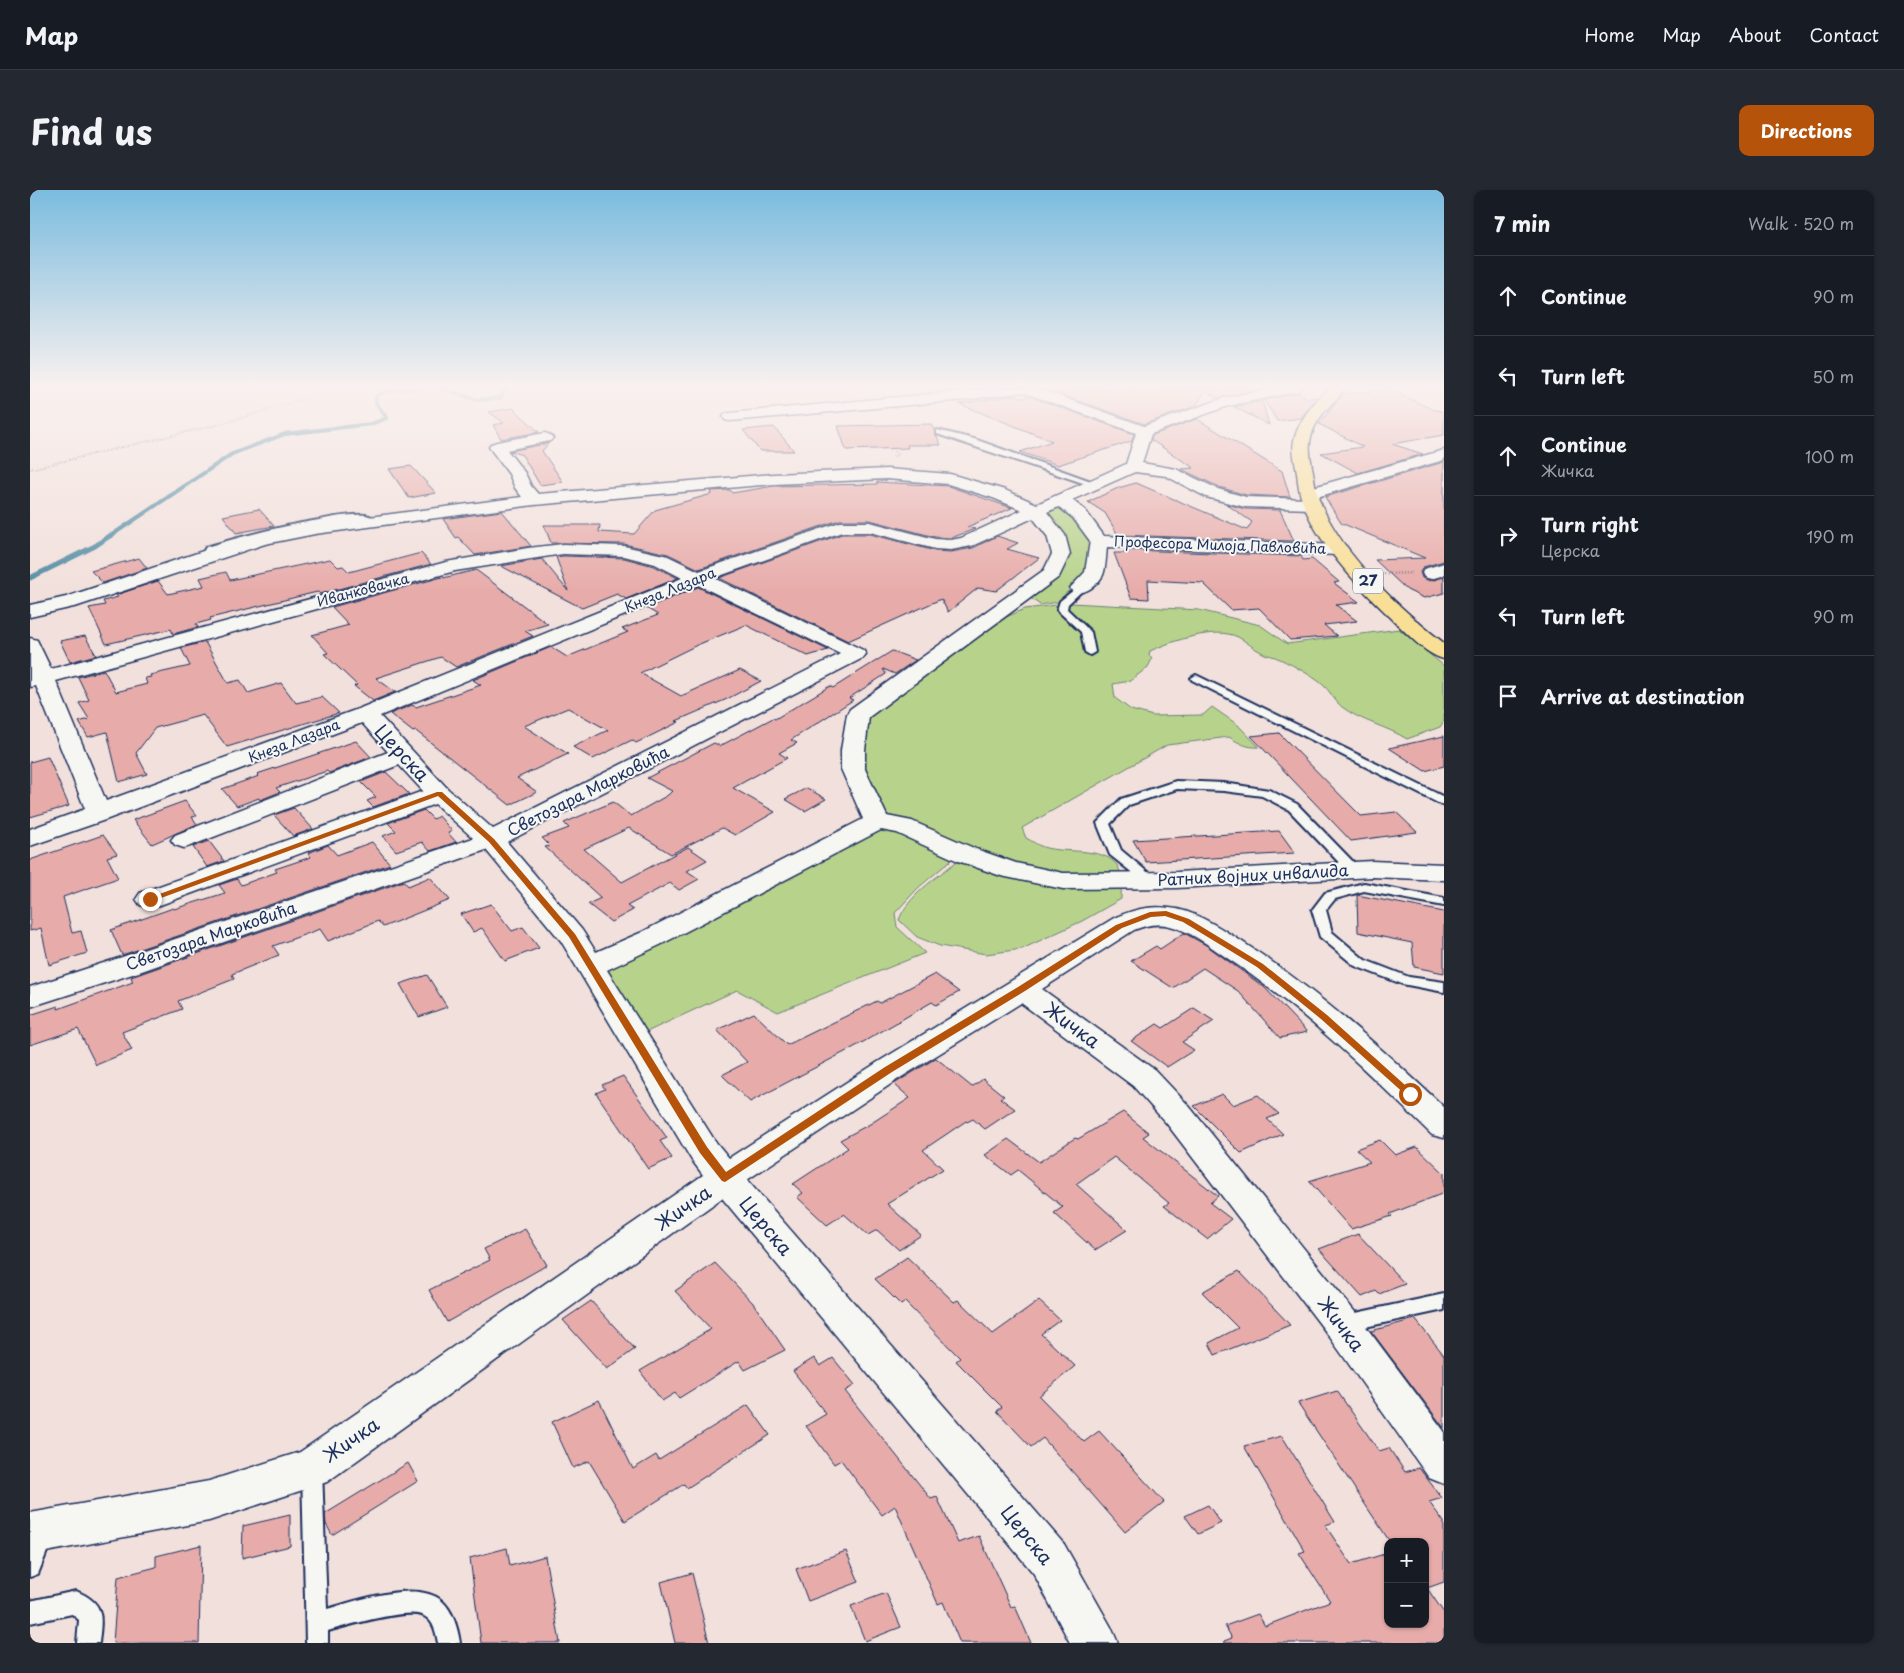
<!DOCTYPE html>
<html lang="en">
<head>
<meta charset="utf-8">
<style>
  :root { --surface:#171b24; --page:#242831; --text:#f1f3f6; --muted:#9ea1a6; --line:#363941; --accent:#b45309 }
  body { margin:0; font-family:"Playpen Sans",sans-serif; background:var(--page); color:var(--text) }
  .controls { position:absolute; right:15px; bottom:15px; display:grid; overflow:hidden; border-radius:10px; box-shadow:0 1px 4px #0004 }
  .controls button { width:45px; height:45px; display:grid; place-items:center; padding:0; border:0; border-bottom:1px solid var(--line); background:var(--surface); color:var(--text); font:25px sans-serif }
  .stop { position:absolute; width:15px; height:15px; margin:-11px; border:4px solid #b45309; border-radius:50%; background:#fff }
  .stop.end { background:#b45309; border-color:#fff; box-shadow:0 1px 5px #0008 }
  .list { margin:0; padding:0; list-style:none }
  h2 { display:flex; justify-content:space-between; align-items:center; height:65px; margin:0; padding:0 20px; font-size:21px }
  h2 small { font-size:16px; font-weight:400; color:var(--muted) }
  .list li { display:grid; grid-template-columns:32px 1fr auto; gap:15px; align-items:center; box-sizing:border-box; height:80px; padding:0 20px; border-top:1px solid var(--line) }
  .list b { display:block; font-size:19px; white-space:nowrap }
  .list p { margin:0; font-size:16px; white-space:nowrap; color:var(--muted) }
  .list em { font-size:16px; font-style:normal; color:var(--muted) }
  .icon { flex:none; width:28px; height:28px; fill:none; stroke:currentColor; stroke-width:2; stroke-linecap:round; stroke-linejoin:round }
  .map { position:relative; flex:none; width:1414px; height:1453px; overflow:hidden; border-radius:10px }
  header { display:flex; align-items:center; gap:30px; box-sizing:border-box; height:70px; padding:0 25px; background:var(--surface); border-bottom:1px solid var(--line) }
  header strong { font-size:24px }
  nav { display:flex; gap:28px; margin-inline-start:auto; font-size:18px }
  .intro { display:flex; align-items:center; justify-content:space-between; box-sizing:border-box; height:120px; padding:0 30px }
  h1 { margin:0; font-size:35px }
  .button { padding:12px 22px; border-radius:10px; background:var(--accent); color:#fff; font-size:18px; font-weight:700 }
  main { display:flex; gap:30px; padding:0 30px }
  aside { flex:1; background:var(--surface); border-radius:10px; box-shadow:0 1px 4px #0004 }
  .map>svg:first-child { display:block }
</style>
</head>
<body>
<header>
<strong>Map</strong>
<nav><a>Home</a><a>Map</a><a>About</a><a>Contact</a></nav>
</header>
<div class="intro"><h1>Find us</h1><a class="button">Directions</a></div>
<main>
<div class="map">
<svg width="1414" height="1453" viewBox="0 0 1414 1453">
  <rect width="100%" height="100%" fill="#f2e0dc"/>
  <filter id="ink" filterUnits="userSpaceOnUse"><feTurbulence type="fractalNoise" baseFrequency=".02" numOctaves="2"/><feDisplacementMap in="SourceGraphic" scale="10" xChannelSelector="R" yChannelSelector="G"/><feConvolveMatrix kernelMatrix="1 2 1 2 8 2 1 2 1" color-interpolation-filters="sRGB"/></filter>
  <g filter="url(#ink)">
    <g fill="#b7d38b" stroke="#698174">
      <polygon points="1027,316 1039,320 1060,349 1060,366 1053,385 1028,412 1010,415 999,407 1025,383 1015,322"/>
      <path d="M1041,413L1169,420L1230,435L1257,454L1369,439L1414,476V531L1410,537L1377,549C1356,536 1332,532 1312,517C1304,511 1300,500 1292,494C1283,486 1256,471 1245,467C1240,465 1235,465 1231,462C1223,458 1216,451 1208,447C1185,436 1142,451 1120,461L1119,465L1122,469L1118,477L1100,491L1083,494L1085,508L1101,520L1123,526L1173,525L1182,517L1208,535L1229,557C1217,558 1209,553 1199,547L1137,555L992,638L996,648C1002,651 1007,655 1013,657C1033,664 1072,656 1087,675C1093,684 1091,699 1091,709L1052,731L992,759L956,764L910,756L887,747L869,730C877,707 907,687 926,672L928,654L850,625L834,584L831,549L837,525L976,427L995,419Z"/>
      <polygon points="851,636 923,666 920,671 888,698 865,723 867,737 895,763 748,822 707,800 610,845 577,781 584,773 745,695 835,643"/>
    </g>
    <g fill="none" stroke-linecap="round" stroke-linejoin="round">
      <g stroke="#538ba3" stroke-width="4">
        <polyline points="412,198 447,210 470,208 476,198"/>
        <polyline points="79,347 202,264 255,244 341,234 357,228 346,213 346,206 356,201 391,198"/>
      </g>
      <polyline stroke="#538ba3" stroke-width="5" points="0,388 65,356 81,345"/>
    </g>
    <g fill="#e7acaa" stroke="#1b2f5e">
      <polygon points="1027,198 1224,198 1224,200 1188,208 1175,201 1166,216 1114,234 1018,200"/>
      <polygon points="1359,199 1402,219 1414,222 1414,245 1362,254 1393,264 1328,283 1291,263 1333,257 1289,234 1313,204"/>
      <polygon points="1268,203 1278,208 1288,207 1271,228 1247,231 1234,210"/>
      <polygon points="987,205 994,208 999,206 1104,244 1102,251 1028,275 990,262 1022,251 929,214"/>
      <polygon points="1232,211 1239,235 1204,217"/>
      <polygon points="483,218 509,242 471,249 463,235 474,233 459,222"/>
      <polygon points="1167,229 1252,281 1260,307 1216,305 1189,297 1151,279 1164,278 1121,250 1123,245"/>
      <polygon points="901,234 911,255 877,255 878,258 816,260 808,236"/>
      <polygon points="744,237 764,261 730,261 713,240"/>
      <polygon points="519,253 512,261 533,292 510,295 492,265 480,261"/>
      <polygon points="1414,272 1414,371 1393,377 1390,382 1392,388 1400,391 1414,387 1414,403 1394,408 1377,400 1345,370 1395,368 1311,333 1295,307"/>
      <polygon points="381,276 406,303 379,308 359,279"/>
      <polygon points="847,292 918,296 982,318 937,337 945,339 921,348 905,347 840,330 809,330 669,379 638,364 594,354 521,353 514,335 570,335 569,342 604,344 625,320 682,304 681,301 700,300 702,303 744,296 847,294"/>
      <polygon points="1106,293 1217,340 1222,332 1196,314 1215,319 1250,320 1264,351 1088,345 1075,323 1058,312 1088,298"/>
      <polygon points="229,319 244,336 206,343 193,326"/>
      <polygon points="472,321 501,356 445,365 428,347 426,348 413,329"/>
      <polygon points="812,344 840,344 905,361 921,362 943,358 967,346 988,353 977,359 1009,368 966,401 948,398 918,422 911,409 818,451 689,388"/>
      <polygon points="1096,360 1271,366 1273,370 1282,369 1309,392 1304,393 1329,412 1306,415 1327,431 1294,435 1307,446 1260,450 1229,418 1201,420 1173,393 1118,390 1119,409 1101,408 1084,363 1099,363"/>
      <polygon points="391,363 401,374 290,404 288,402 283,403 180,428 181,430 166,434 168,437 143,444 141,439 76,454 59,418 75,415 73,411 88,407 86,405 128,391 138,404 174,396 170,388 196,382 200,390 300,369 308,377 313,376 319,382"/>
      <polygon points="533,366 594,368 624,376 648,388 596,409 587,404 552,418 471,376 512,369 538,401 526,367"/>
      <polygon points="109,368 117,378 73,393 61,381"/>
      <polygon points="446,380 518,434 495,441 503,446 426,477 411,467 346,488 365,502 343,511 324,496 327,495 294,464 298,463 282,445 319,435 302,417 412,387 413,388"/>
      <polygon points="668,397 798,460 778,466 716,435 667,455 610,483 651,506 710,480 731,491 697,509 646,531 649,532 606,553 602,550 563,569 543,557 578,540 538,518 494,536 538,564 487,588 507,602 480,615 386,541 383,542 360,524 382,515 386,517 451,495 443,490 521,457 537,467 598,442 592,439 628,425 616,418"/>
      <polygon points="55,446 66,465 40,472 30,451"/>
      <polygon points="175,452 198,493 210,490 218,503 251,493 266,513 292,507 309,523 197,557 173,525 125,538 106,563 117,584 89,592 77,542 58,547 49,532 59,529 49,513 59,510 48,487 74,480 86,502 117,494 115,488 121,487 120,485 160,476 151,458"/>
      <polygon points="862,461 886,470 865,484 853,479 856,484 819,508 823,510 761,550 767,553 749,563 757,568 703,598 745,622 705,645 692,638 641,664 599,638 554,659 592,692 658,657 677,670 657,681 669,689 649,700 640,693 597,716 603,720 581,732 558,714 571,708 515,657 520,656 512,648 539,638 534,633 583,612 601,626 638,605 642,601 617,588 684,553 690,556 743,528 745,529 800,496 803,498"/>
      <polygon points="1249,543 1331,626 1366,622 1387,642 1321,651 1221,546"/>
      <polygon points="1414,546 1414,576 1395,581 1359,558"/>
      <polygon points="326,551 341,567 299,583 297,581 246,598 250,602 230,610 229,608 207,616 192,599 229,586 227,584"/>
      <polygon points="18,567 39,616 0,627 0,572"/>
      <polygon points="356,582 379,604 343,617 337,611 346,607 331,592"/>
      <polygon points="777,598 796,609 775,621 755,609"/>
      <polygon points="155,611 167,626 162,627 167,634 122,654 103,630"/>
      <polygon points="264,618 283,639 263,646 244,625"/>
      <polygon points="394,620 403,629 409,626 422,641 418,643 426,652 400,661 392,652 366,661 353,646 366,641 358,633"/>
      <polygon points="1249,641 1265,663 1116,672 1103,650"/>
      <polygon points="73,645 87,664 77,667 88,688 33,707 42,743 51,741 57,763 19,775 11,738 0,741 0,670"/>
      <polygon points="179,651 194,671 177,677 163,657"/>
      <polygon points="342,652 360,674 92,765 81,740 143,718 144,719 195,703 189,695 207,689 211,695 247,682 245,679 281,667 278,663 298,655 307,665"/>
      <polygon points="400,687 420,710 353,737 348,731 298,751 290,739 243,756 249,765 202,784 204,789 148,811 152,819 92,842 102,860 66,875 48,839 0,855 0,825 28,816 28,819 103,792 101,787 374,691 378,696"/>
      <polygon points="1327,705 1414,722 1414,783 1384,777 1382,753 1328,742"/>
      <polygon points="461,714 482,741 493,737 509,758 475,771 452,738 443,742 431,724"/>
      <polygon points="1154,743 1176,755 1234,797 1277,842 1250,848 1208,801 1173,778 1143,798 1101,771 1126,756 1130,759"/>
      <polygon points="905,784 929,802 906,815 902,812 828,855 720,912 692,885 717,872 687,840 724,823 757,855 847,811 850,813"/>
      <polygon points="397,785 417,817 389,827 370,794"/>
      <polygon points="1164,818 1184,831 1152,852 1164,860 1137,877 1101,851 1127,834 1133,838"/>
      <polygon points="906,868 942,897 953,889 974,906 970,908 985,919 955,939 943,929 937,932 936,931 893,960 913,979 857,1014 891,1045 869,1060 847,1040 838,1045 814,1024 797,1035 767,1007 773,1003 763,994 818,958 810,950 840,934 880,908 864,894"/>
      <polygon points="593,886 637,948 630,951 642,968 618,979 566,903 575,899 572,895"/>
      <polygon points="1192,904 1203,915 1228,905 1249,924 1237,929 1253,944 1211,963 1164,916"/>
      <polygon points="1093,922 1119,943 1113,947 1188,1006 1180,1013 1201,1029 1177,1049 1134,1016 1139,1013 1084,967 1046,994 1097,1040 1065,1060 1024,1023 1033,1017 988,980 981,985 955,965 978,949 1009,972 1045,948 1048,949"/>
      <polygon points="1350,950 1365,965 1387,957 1414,983 1414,1003 1360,1024 1362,1026 1321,1039 1279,991 1340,972 1326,959"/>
      <polygon points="495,1039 517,1075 417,1132 399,1100 460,1070 454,1059"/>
      <polygon points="1328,1044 1375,1094 1349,1104 1346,1101 1332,1107 1289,1059"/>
      <polygon points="877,1067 924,1112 928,1110 963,1144 1009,1111 1030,1130 1011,1144 1045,1176 1009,1206 1054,1252 1069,1241 1134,1312 1095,1342 1013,1248 1001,1257 967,1221 972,1217 926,1171 930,1168 875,1112 871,1115 845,1089"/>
      <polygon points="685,1073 723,1113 755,1160 715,1180 709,1171 649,1208 645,1203 632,1211 610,1181 681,1139 645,1101"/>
      <polygon points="1209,1081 1260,1135 1185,1165 1179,1153 1208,1138 1172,1102"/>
      <polygon points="561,1111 605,1159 577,1179 533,1130"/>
      <polygon points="1385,1129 1414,1165 1414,1238 1341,1141"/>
      <polygon points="784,1168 790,1176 803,1168 825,1195 815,1201 901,1309 907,1307 928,1353 949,1346 981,1417 985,1416 1001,1453 930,1453 913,1412 908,1414 865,1316 852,1325 811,1270 804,1274 776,1236 796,1224 763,1181"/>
      <polygon points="1307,1201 1349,1261 1359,1258 1375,1282 1389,1278 1412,1308 1399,1312 1414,1332 1414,1392 1397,1398 1414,1423 1414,1453 1194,1453 1194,1451 1202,1448 1195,1436 1228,1424 1235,1436 1300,1411 1269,1363 1275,1361 1214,1256 1252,1246 1305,1332 1295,1335 1321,1374 1358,1363 1358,1434 1395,1434 1395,1352 1360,1352 1268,1213"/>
      <polygon points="569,1210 603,1279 626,1265 629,1270 718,1215 740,1245 657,1298 654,1294 595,1331 559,1271 543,1278 522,1232"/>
      <polygon points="378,1273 388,1291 302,1345 296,1334 295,1324"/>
      <polygon points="1178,1315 1191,1333 1168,1344 1155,1326"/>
      <polygon points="260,1325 260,1356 212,1368 213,1336"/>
      <polygon points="171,1355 169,1453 83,1453 88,1387 126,1377 126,1366"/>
      <polygon points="477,1358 480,1376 515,1366 530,1453 451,1453 440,1368"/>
      <polygon points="816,1361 829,1392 778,1411 766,1379"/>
      <polygon points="662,1383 679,1453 645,1453 631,1392"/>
      <polygon points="856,1403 871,1437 835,1451 821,1416"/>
    </g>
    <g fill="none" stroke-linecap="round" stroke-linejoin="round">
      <defs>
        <g id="lane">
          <polygon points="907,240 944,249 1069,294 1062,296 907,244"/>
          <path d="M336,325L354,331L350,334C308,323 225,348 183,361L178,369L175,370L170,367L176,357C213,346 251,336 289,330C305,327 320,324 336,325Z"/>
          <polygon points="1050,395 1055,398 1038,414 1037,419 1061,442 1065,462 1060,465 1055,462 1051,442 1027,420 1030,411"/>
          <polygon points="1166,485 1414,607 1414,616 1162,490 1161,488"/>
          <polygon points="1146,591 1194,593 1239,600 1267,614 1331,680 1324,684 1319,683 1259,620 1232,606 1194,601 1147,599 1099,615 1080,634 1091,660 1127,690 1120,694 1115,693 1080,665 1067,633 1091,609"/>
          <polygon points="1334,693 1414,708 1414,716 1334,701 1305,709 1296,720 1302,742 1335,770 1379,787 1414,792 1414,802 1372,794 1325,776 1290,747 1282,720 1295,703"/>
          <polygon points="1414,1104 1414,1120 1312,1142 1305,1140 1303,1134 1305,1128 1312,1126"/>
          <path d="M282,1269L289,1272L292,1279L297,1419C326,1411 387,1389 412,1411C423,1421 428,1439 430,1453H408C406,1443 404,1431 394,1426C379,1417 316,1436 298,1441V1453H276L272,1279L275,1272Z"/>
          <polygon points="11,1338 19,1341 22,1349 8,1384 0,1387 0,1349 3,1341"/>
          <path d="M46,1401C75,1413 72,1426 69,1453H47L49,1430L42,1424L0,1433V1411Z"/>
        </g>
        <g id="street">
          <path d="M965,198H1006L1114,236L1194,208L1245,198H1271L1269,201L1264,202L1198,216L1121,244L1112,273L1146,279L1188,299L1216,307L1278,309L1273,308L1271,304L1273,300L1414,260V270L1280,309L1288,310L1291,314L1288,318L1282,319L1215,317L1176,307L1136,286L1105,282L1042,310L1055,320L1074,346L1310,355L1316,356L1319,360L1316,364L1310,365L1077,357C1076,365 1076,378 1073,385C1067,396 1055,405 1043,402L1040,398L1055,382L1060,351L1043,328L1029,317L1017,322L1035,345L1040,364L1029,387L839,527L835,560V579L857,626L882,631L946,659L986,673L1033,683L1147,682L1342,671L1414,674V690L1342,687L1147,698L1033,699L971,686L928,671L867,643L851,640L630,755L577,780L685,951L699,968L848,872L1084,728C1107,718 1122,715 1147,719C1170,724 1194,740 1214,753C1287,800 1351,858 1414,917V948L1402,945C1338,882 1272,818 1197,768C1180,756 1160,741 1140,736C1127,733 1116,735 1104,740L1012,799L1125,880L1159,916L1325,1122L1414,1241V1294L1399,1288L1299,1146L1137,934L1103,896L991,813L870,888L717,990L1034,1354L1081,1437L1088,1453H1040L1004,1384L692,1008L297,1292L179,1331L0,1365V1323L179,1291L270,1262L673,985L661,969L531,751L456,660L112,781L0,817V797L92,767L443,648L405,614L130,715L120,717L110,715L106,709L110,703L393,601L369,575L163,655L154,658L145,655L141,650L145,645L358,562L332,533L78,629L0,656V639L55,619L6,496L0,497V448L7,450L21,479L416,372L498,358L533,354L594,356L638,366L669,381L810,332H840L905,349L921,350L931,348L992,320L963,308L918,294L857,289L744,294L504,315L285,344L235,354L48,416L0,427V415L36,407L173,361L232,344L285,334L492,307L485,298L479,284L459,257L461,254L467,252L515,243L520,245L523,248L520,251L477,260L495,283L501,296L508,304L744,284L857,279L920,284L975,300L1007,314L1096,274L1106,243L993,202L935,210L700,231L695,230L693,227L695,224L700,223ZM1003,328L1017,346L1022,364L1014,380L820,519L817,524L811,560V579L833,629L610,743L566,762L552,740L477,652L833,468L836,464L833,460L684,388L812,342H840L905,359L921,360L942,356ZM533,364L594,366L625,374L652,388L328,519L76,611L26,491L425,381ZM668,395L810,464L463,639L418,599L350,526Z"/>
          <polygon points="1414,373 1414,385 1401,389 1394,387 1392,383 1394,379"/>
        </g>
        <path id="primary" d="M1300,198H1315C1304,214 1288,224 1282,244C1278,255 1280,265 1282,277C1285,290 1285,303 1291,314C1314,367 1369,418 1414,453V469C1395,465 1372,438 1358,425C1327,395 1286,352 1272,310C1268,299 1268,288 1266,277C1264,268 1262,259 1264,250C1269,230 1284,211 1300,198Z"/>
      </defs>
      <use href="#lane" stroke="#1b2f5e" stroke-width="4"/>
      <use href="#street" stroke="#1b2f5e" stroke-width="3"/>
      <use href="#primary" stroke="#1b2f5e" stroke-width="3"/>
      <g stroke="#1b2f5e" stroke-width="2" stroke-dasharray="0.5 2" stroke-linecap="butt">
        <polyline points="863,267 868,264 864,261"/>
        <polyline points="0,279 195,233 308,198"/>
      </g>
      <polyline stroke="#1b2f5e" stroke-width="2.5" stroke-dasharray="0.5 2.5" stroke-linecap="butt" points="1354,384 1383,383"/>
      <use href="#lane" fill="#f6f6f2" fill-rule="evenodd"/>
      <use href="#street" fill="#f6f6f2" fill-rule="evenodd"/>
      <use href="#primary" fill="#f9df96" fill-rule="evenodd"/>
    </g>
  </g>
  <linearGradient id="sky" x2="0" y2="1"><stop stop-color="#7bbcdf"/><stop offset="0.49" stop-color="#f9f1ef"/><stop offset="1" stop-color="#f9f1ef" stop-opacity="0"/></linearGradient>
  <rect width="1414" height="401" fill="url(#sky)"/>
  <polygon fill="#b45309" points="407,602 412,602 464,649 545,744 677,957 696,982 855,877 988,797 1086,735 1120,722 1136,721 1159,729 1233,774 1297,825 1385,904 1383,906 1377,906 1291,829 1227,777 1153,732 1135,726 1121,727 1092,738 995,801 862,882 695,992 692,991 670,963 539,747 459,652 408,606 123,711 116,709"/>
  <g text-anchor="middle" stroke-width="4" stroke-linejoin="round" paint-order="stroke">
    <g font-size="14" fill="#1b2f5e" stroke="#f6f6f2">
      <text transform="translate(1190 355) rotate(2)" y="5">Професора Милоја Павловића</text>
      <text transform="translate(333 400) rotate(-15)" y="5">Иванковачка</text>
      <text transform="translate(640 400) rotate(-22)" y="5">Кнеза Лазара</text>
      <text transform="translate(264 551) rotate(-21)" y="5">Кнеза Лазара</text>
    </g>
    <rect fill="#f6f6f2" stroke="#5d6b8a" stroke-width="1" x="1323" y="378.5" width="30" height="25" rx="4"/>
    <g font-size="15" font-weight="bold" fill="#1b2f5e">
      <text x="1338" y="396">27</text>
    </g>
    <g font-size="16" fill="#1b2f5e" stroke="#f6f6f2">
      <text transform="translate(558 601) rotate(-27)" y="6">Светозара Марковића</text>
      <text transform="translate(1223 685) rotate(-3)" y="6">Ратних војних инвалида</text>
      <text transform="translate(181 746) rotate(-19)" y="6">Светозара Марковића</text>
    </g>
    <g font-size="19" fill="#1b2f5e" stroke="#f6f6f2">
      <text transform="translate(372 563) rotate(47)" y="7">Церска</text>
      <text transform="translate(1042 835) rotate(36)" y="7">Жичка</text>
      <text transform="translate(653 1018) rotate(-35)" y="7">Жичка</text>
      <text transform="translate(736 1036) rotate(50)" y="7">Церска</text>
      <text transform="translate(1311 1134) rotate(53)" y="7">Жичка</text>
      <text transform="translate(321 1250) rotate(-35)" y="7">Жичка</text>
      <text transform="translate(997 1345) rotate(51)" y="7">Церска</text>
    </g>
  </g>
</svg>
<div class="controls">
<button>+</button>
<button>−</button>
</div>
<div class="stop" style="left:1380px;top:904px"></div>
<div class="stop end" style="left:120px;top:709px"></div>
</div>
<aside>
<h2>7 min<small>Walk · 520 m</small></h2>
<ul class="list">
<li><svg class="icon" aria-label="ahead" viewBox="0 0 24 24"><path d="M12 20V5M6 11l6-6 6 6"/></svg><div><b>Continue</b></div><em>90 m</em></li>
<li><svg class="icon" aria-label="left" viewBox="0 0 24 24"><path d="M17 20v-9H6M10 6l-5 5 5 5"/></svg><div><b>Turn left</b></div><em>50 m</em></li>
<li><svg class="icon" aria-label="ahead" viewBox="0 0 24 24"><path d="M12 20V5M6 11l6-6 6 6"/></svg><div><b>Continue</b><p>Жичка</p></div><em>100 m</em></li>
<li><svg class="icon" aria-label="right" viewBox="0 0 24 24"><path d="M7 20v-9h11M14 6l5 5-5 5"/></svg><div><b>Turn right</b><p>Церска</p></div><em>190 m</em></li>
<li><svg class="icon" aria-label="left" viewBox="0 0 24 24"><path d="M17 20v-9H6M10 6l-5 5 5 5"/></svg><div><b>Turn left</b></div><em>90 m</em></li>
<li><svg class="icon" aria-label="arrive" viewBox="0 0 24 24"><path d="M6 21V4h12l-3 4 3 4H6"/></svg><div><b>Arrive at destination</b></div></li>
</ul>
</aside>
</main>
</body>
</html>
